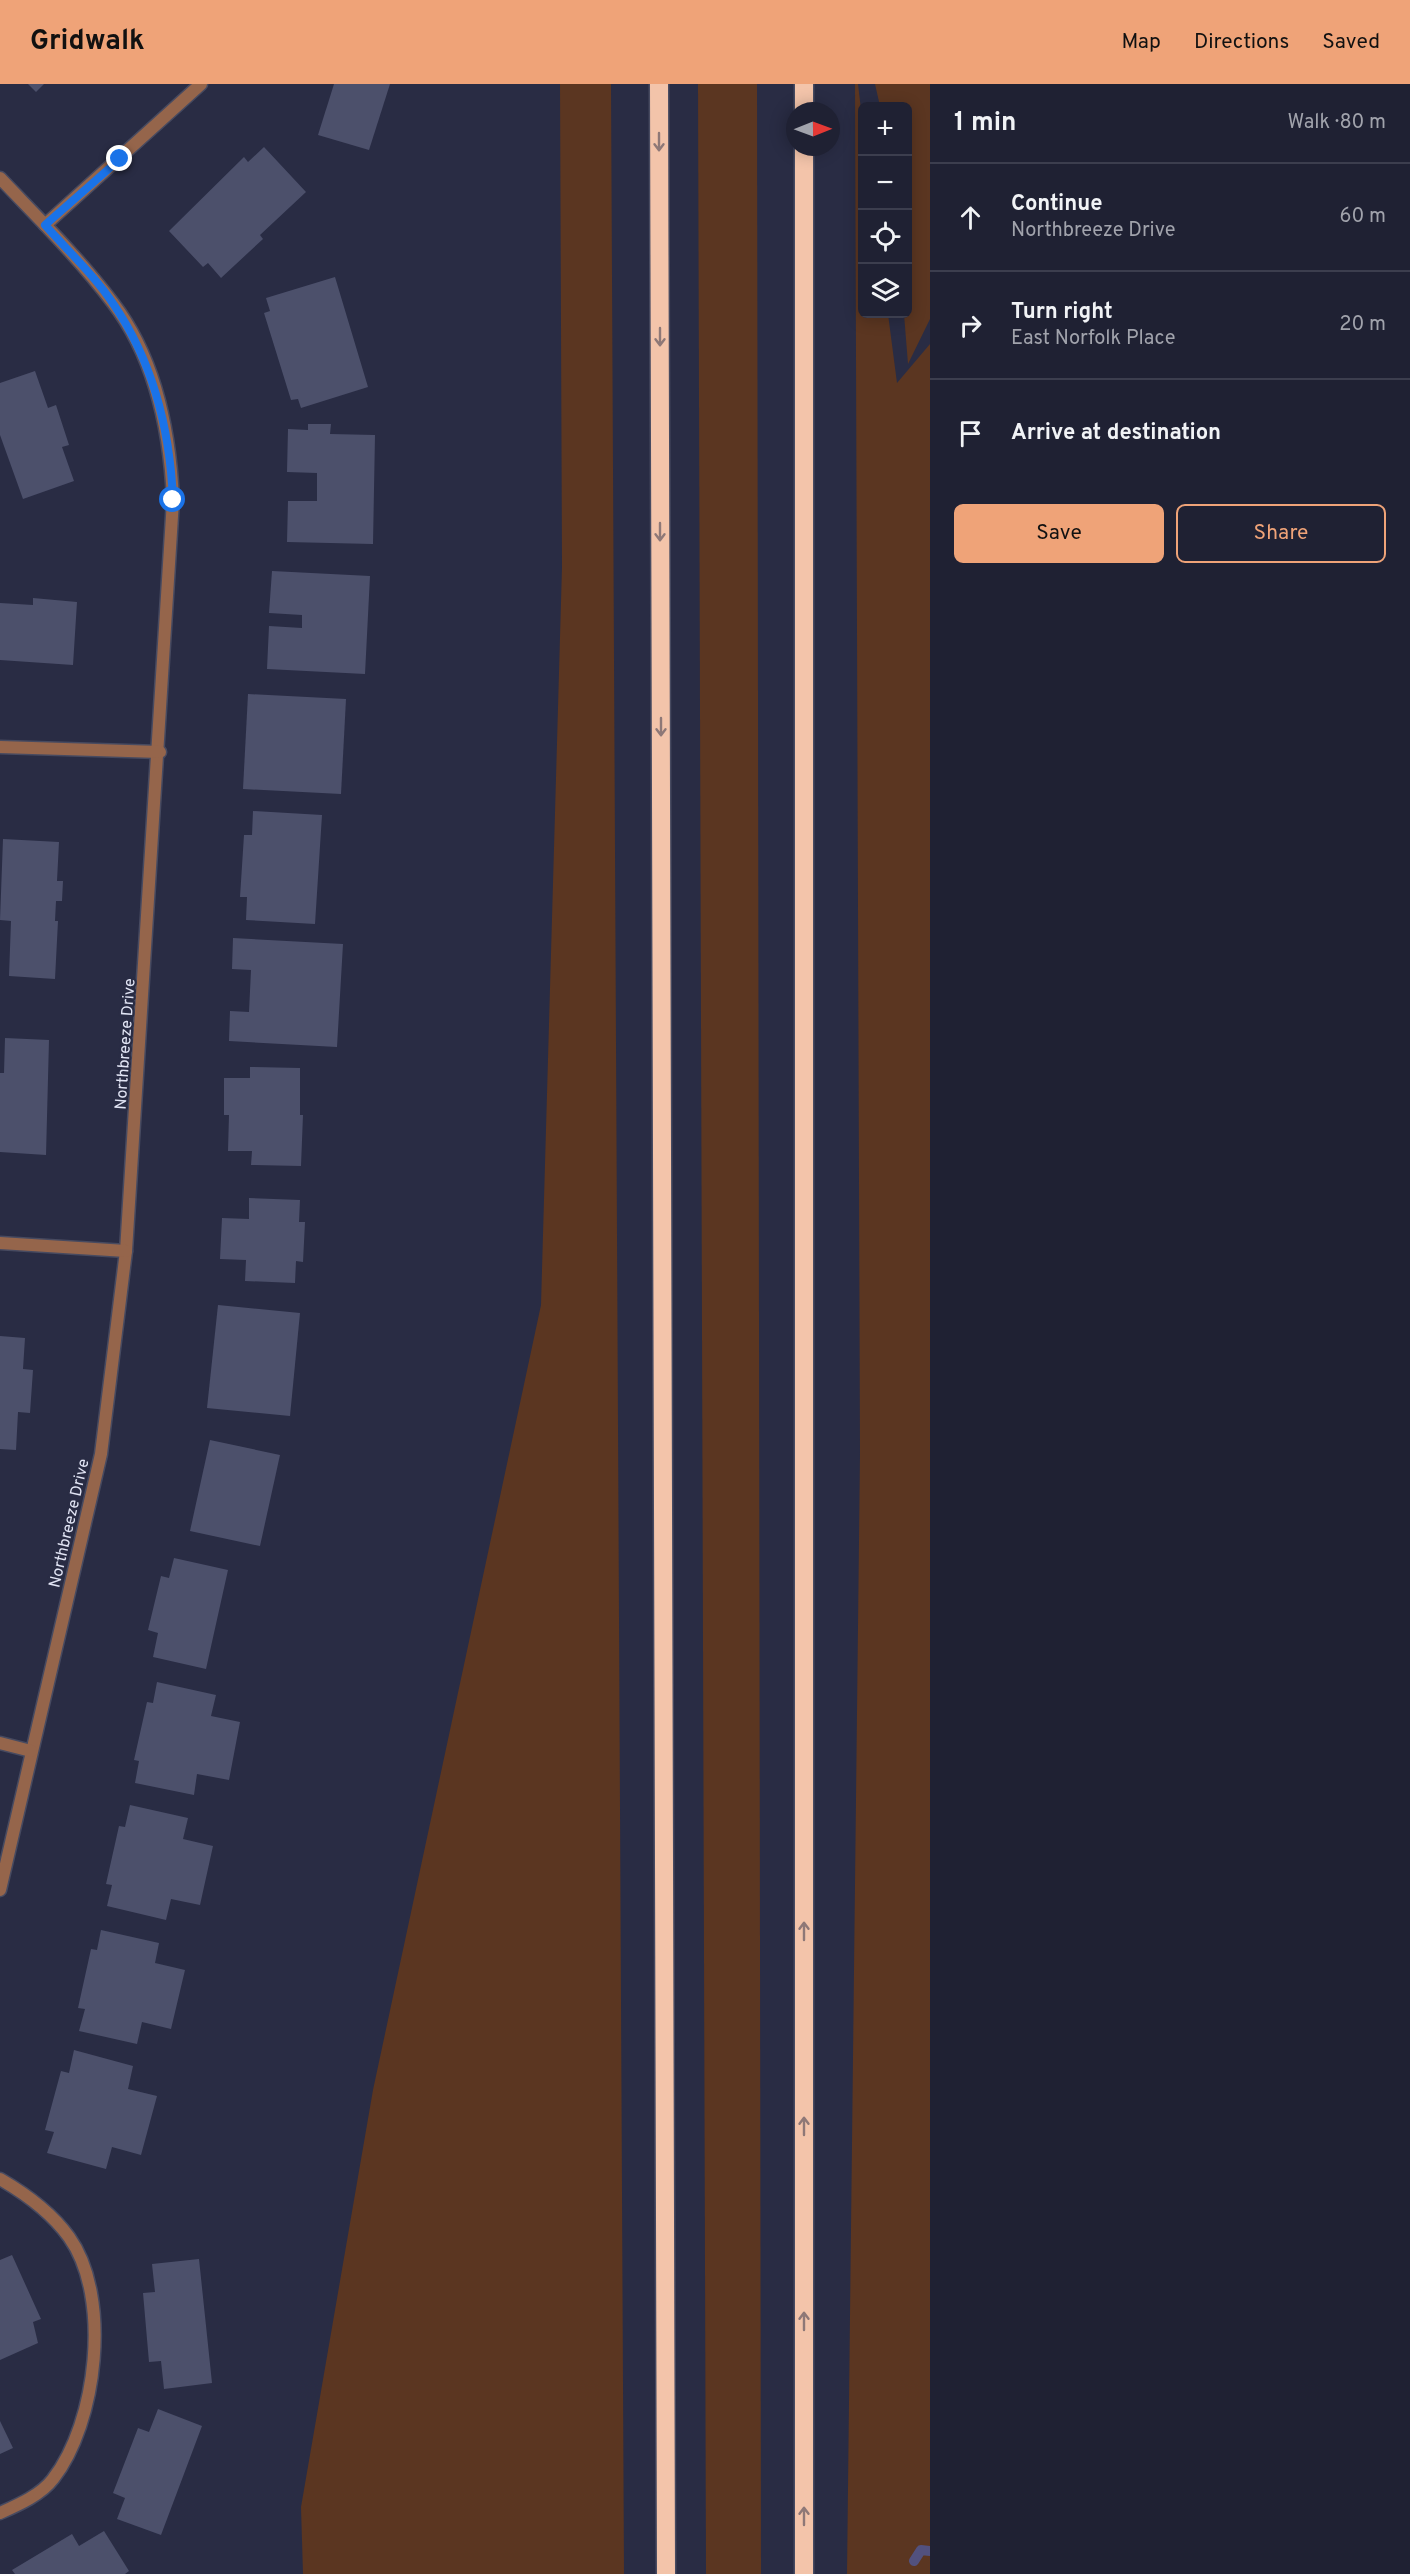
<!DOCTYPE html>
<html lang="en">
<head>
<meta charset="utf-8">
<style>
  :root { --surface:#1f2133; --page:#27293b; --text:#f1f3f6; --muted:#a1a3ac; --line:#3c3e4e; --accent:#efa378 }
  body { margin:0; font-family:Overpass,sans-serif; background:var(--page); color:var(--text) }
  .controls { position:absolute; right:18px; top:18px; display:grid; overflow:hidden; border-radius:9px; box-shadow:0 3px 15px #0003 }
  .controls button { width:54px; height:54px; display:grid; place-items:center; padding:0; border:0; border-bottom:2px solid var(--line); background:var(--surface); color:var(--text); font:30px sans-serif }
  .compass { position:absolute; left:786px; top:18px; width:54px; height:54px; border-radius:50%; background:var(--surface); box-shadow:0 3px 15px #0003; rotate:89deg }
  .stop { position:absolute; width:18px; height:18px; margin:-14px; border:4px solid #1a73e8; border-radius:50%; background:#fff }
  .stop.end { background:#1a73e8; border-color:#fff; box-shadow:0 2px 6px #0008 }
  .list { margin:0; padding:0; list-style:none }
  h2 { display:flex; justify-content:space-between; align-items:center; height:78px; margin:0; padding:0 24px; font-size:26px }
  h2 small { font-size:20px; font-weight:400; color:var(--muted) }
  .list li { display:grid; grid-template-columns:39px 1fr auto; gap:18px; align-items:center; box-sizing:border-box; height:108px; padding:0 24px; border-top:2px solid var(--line) }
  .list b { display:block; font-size:22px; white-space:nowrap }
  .list p { margin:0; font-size:20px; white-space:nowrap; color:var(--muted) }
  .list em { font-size:20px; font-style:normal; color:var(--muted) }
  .actions { display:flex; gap:12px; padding:18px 24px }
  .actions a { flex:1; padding:14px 0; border:2px solid var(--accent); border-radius:9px; text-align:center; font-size:21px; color:var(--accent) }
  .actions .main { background:var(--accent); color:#111 }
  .icon { flex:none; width:33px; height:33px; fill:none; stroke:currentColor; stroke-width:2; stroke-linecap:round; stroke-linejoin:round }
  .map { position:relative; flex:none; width:930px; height:2490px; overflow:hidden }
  header { display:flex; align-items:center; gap:36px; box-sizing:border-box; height:84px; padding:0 30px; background:var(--accent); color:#111 }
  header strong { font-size:28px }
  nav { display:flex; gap:33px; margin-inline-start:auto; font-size:21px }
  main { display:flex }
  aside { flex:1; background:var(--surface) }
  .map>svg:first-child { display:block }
</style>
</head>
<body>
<header>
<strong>Gridwalk</strong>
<nav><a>Map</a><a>Directions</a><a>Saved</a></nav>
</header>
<main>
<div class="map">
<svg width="930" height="2490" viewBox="0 0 930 2490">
  <rect width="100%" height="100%" fill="#292c44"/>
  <g fill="#5b3621">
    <polygon points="560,0 611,0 624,2490 303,2490 301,2423 373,2006 541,1221 562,483"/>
    <polygon points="698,0 757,0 761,2490 706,2490"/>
    <polygon points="855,0 858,0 862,34 862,230 888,230 897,299 930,260 930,2490 847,2490 860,1370"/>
    <polygon points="875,0 930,0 930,235 908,280 904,230 908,230 908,22 880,22"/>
  </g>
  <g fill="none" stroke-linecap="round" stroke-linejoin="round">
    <polyline stroke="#52517e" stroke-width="10" points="914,2477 921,2466 930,2467"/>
  </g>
  <g fill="#4c506b">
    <polygon points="28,0 44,0 36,8"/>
    <polygon points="334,0 390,0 369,66 318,51"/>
    <polygon points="264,63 306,108 260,151 263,155 221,194 208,179 203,183 169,147 244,73 248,78"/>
    <polygon points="335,193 368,303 301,324 298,315 291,316 264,229 270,227 266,214"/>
    <polygon points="35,287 48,324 56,321 69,361 62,363 74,397 23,415 0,351 0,299"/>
    <polygon points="308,340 331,340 330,350 375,351 373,460 287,458 288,417 317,417 317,389 287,388 288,345 308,346"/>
    <polygon points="272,487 370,492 365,590 267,585 269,542 302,544 302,531 269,529"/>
    <polygon points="33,514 77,518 73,581 0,576 0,519 33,521"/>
    <polygon points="248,610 346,615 341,710 243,705"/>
    <polygon points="253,727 322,731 315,840 246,836 247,813 240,813 244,751 252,751"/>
    <polygon points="3,755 59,758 57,797 63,797 62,817 56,817 55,837 58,837 55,895 9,892 11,837 0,836"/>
    <polygon points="233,854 343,860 337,963 229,957 230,927 249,928 251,886 232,885"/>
    <polygon points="5,954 49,956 46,1071 0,1068 0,989 4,989"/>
    <polygon points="250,983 300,984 300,1031 303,1031 301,1082 251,1081 252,1067 228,1067 229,1031 224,1031 224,994 250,994"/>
    <polygon points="249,1114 300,1116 299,1138 305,1138 303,1178 296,1177 295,1199 245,1197 246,1176 220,1175 222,1134 249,1135"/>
    <polygon points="218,1221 300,1229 290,1332 207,1324"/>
    <polygon points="0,1252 25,1254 23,1285 33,1286 30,1329 18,1328 16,1366 0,1365"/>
    <polygon points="210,1356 280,1371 260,1462 190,1447"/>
    <polygon points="174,1474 228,1486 206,1585 153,1573 158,1549 148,1546 161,1492 169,1494"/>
    <polygon points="157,1598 216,1611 211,1632 240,1638 229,1696 197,1690 194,1711 135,1699 139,1677 134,1676 147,1618 153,1619"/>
    <polygon points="130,1721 188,1734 183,1755 213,1762 200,1821 171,1815 166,1836 107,1822 112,1801 106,1800 119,1742 125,1743"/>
    <polygon points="101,1846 159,1859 155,1879 185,1886 171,1945 142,1938 137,1960 79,1947 85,1925 78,1924 91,1865 97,1866"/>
    <polygon points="74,1966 133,1982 128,2005 157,2012 141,2071 112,2063 106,2085 47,2069 54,2048 45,2046 61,1987 69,1989"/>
    <polygon points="12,2171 41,2235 33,2238 38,2259 0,2276 0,2176"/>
    <polygon points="199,2175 212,2299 164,2305 161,2277 149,2278 143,2209 155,2208 152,2180"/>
    <polygon points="158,2325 202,2342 161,2451 117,2435 125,2414 113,2409 138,2344 149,2348"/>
    <polygon points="0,2337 13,2364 0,2370"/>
    <polygon points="104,2447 129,2487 125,2490 15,2490 12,2486 72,2450 79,2462"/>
  </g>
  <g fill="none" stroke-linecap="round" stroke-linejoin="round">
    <defs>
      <g id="street">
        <path d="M0,94C38,134 79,174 113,219C156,275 170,348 173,416L126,1167L101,1370L0,1806"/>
        <polyline points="45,141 201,0"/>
        <polyline points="0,663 160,668"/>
        <polyline points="0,1159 126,1167"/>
        <polyline points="0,1659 31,1667"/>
        <path d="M0,2095C26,2110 51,2128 69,2153C112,2213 97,2339 53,2395C41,2411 18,2421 0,2429"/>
      </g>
      <g id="highway">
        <polyline points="659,0 666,2490"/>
        <polyline points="804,0 804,27"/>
        <polyline points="804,63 804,2490"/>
      </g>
    </defs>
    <use href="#street" stroke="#474a60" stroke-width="15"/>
    <use href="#highway" stroke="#474a60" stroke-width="21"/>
    <use href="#street" stroke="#95654b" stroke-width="12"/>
    <use href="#highway" stroke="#f3c4aa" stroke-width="18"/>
  </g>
  <defs><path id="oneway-shaft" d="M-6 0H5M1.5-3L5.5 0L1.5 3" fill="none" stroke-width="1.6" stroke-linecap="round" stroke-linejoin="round" transform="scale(1.5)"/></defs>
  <g stroke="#8e7877">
    <use href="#oneway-shaft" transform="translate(659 58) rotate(90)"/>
    <use href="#oneway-shaft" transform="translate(660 253) rotate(90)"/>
    <use href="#oneway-shaft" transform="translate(660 448) rotate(90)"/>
    <use href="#oneway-shaft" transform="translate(661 643) rotate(90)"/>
    <use href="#oneway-shaft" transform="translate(804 1847) rotate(-90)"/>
    <use href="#oneway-shaft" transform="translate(804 2042) rotate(-90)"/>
    <use href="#oneway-shaft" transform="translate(804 2237) rotate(-90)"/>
    <use href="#oneway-shaft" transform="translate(804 2432) rotate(-90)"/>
  </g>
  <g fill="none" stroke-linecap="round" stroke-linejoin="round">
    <path stroke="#1a73e8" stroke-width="8" d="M120,75L45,141C68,167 95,192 114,221C154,280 170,346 173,416"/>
  </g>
  <g text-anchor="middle" stroke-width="4.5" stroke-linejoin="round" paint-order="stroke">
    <g font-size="16" fill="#e2e5f5" stroke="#292c44">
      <text transform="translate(124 960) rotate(-86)" y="6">Northbreeze Drive</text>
      <text transform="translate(68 1439) rotate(-77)" y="6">Northbreeze Drive</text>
    </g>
  </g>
</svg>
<div class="controls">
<button>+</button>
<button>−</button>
<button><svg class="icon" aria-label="locate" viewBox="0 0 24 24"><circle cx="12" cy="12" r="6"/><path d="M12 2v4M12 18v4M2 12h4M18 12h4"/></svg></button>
<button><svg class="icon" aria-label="layers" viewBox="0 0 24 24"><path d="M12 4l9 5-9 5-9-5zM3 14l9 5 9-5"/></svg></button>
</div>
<svg class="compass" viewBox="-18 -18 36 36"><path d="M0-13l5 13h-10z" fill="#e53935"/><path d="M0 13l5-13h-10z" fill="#a1a3ac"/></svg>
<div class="stop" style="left:173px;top:416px"></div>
<div class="stop end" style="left:120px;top:75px"></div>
</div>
<aside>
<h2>1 min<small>Walk · 80 m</small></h2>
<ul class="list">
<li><svg class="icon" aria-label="ahead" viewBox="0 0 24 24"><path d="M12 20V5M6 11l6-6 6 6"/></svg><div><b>Continue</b><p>Northbreeze Drive</p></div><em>60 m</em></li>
<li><svg class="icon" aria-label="right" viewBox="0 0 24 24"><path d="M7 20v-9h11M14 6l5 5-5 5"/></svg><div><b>Turn right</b><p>East Norfolk Place</p></div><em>20 m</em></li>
<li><svg class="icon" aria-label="arrive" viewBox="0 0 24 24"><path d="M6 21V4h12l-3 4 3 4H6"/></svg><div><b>Arrive at destination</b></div></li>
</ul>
<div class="actions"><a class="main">Save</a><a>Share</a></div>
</aside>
</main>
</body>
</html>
